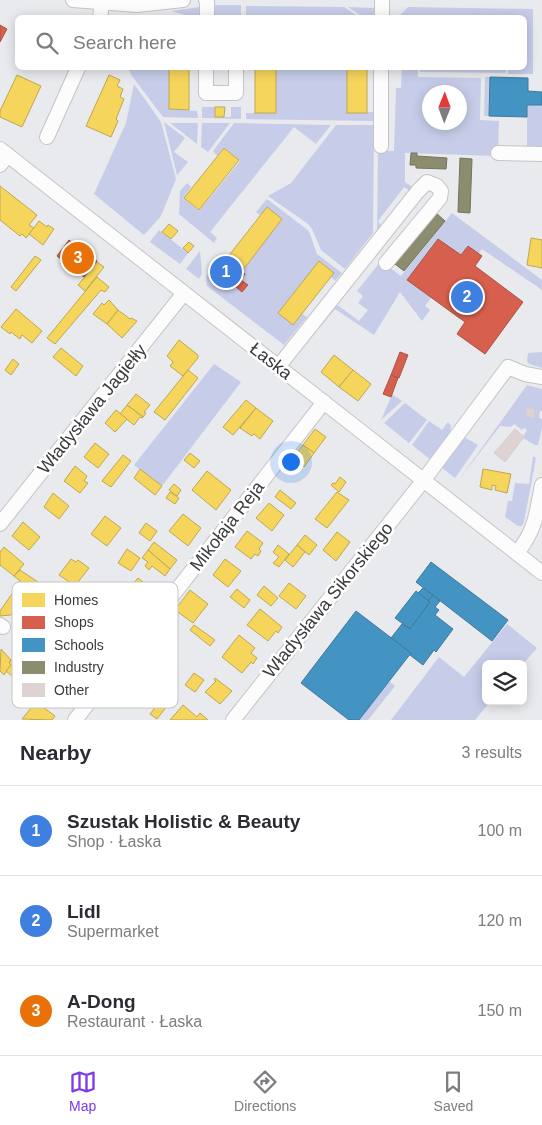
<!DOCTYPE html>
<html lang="en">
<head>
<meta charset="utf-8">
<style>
  :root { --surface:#fff; --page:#f7f7f7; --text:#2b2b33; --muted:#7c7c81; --line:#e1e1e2; --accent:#7c3aed }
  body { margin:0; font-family:Helvetica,sans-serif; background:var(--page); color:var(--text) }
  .controls { position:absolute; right:15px; bottom:15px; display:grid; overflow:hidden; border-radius:8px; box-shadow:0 2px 12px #0003 }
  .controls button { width:45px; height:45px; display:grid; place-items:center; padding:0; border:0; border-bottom:1px solid var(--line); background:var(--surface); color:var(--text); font:25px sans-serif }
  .compass { position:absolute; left:422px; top:85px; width:45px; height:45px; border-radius:50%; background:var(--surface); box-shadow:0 2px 12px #0003; rotate:1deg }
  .you { position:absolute; left:290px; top:461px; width:18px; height:18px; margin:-12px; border:4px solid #fff; border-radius:50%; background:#1a73e8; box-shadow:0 0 0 8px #1a73e833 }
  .badge { display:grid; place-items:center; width:32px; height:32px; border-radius:50%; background:var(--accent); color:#fff; font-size:16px; font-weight:700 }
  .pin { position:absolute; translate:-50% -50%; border:2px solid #fff; box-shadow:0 1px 5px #0006 }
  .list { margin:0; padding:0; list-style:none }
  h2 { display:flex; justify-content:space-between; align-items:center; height:65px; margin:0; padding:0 20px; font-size:21px }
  h2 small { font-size:16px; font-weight:400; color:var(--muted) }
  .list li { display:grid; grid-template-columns:32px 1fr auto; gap:15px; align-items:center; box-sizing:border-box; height:90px; padding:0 20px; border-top:1px solid var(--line) }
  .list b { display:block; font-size:19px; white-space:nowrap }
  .list p { margin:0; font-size:16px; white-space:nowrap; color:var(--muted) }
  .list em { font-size:16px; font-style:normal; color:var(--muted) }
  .icon { flex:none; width:28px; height:28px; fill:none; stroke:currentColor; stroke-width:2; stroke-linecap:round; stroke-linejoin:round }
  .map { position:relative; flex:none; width:542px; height:720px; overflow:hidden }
  .search { position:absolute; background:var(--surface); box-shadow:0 2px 12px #0003; left:15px; right:15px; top:15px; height:55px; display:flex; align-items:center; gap:12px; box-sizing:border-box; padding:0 18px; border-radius:8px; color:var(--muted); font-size:19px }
  .sheet { height:335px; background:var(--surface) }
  nav { display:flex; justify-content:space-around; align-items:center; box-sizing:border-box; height:70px; border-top:1px solid var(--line); background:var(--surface); font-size:14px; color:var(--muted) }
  nav a { display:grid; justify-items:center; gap:2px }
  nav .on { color:var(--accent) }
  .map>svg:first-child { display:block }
</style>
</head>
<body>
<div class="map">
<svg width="542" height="720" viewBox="0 0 542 720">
  <rect width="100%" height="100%" fill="#e9eaed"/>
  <g fill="#c7cde9" fill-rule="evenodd">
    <polygon points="212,5 241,5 241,17 213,17"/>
    <polygon points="246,6 344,7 359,17 246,17"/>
    <polygon points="200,7 199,17 192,17 171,11"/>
    <polygon points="348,7 374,8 374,17 363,17"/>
    <polygon points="408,7 533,9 533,74 508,74 508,68 524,68 525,33 527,32 527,25 525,24 524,18 398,17"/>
    <polygon points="128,68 169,68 169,109 197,111 198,118 163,117 132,76"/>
    <polygon points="276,68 347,68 347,113 367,113 367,112 374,112 374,121 246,119 246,113 276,113"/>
    <path d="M402,68H418V77L481,78L480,120L499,121L498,156L405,153V182L415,189L413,193L404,187L378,221L382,227L377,235L378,151H394L396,88H401ZM430,92H460V122H430Z"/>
    <polygon points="420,68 506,68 506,73 420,72"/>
    <polygon points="485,77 490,77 489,116 484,116"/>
    <polygon points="134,84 161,122 176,179 161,216 144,235 94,194 126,123"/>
    <polygon points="527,105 542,105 542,147 527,146"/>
    <polygon points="202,107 215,107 216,117 231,117 231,107 241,107 241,119 202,118"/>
    <polygon points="164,122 185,138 174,152 188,162 177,175"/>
    <polygon points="170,123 198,123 197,144"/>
    <polygon points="202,123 230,123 208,152 201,147"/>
    <polygon points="234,123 331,125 316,144 294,127 210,232 217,238 214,243 179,214 180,191 187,183 191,187 183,198 199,211 240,161 224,147 217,156 213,151"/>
    <polygon points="336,125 373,125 374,127 373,233 345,269 321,250 312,229 308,224 268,196 291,183"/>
    <polygon points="267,199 309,231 317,254 342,273 335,281 331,277 334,273 319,261 278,313 293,325 302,314 307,317 284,345 207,286 206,277 210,271 219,273 242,292 248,286 241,280 242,271 282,219 267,208 261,216 256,212"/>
    <polygon points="452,213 542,280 542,290 482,249 478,254 468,246 461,255 438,239 408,280 431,298 425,306 430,310 422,321 400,292 374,335 335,309 297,354 334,306 339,306 359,321 368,310 358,303 363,296 357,291 381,261 401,276"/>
    <polygon points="159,230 188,253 180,264 150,242"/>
    <polygon points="200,251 202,274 199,279 186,269"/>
    <polygon points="542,352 542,368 529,364 527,361 528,353"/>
    <polygon points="214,364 241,382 162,486 134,465"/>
    <polygon points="527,385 542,389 542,411 540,411 539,418 542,419 542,428 538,445 535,445 523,438 523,436 527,430 524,428 522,430 514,424 511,427 500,426 458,481"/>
    <polygon points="392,394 402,401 381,420 391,397"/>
    <polygon points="405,403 427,420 409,443 384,423"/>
    <polygon points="429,421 442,430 448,422 451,426 450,434 431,460 412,445"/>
    <polygon points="466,438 478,445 455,478 441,467 460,440"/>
    <polygon points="533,456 536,458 524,522 522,526 518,526 505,517 508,501 512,501 515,483 529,484"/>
    <polygon points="507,624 537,648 523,664 486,664 486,701 491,701 475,720 391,720 439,657 464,677"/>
    <polygon points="389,681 395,686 368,720 359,720"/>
  </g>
  <g fill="#f6d55c" stroke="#bea753">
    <polygon points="169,68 189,68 189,110 169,109"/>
    <rect x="255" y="68" width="21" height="45"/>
    <rect x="347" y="68" width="20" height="45"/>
    <polygon points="17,75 41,86 22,127 0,117 0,111"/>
    <polygon points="109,75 120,80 117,86 123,89 120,97 124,99 116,119 118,121 111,137 86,126"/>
    <polygon points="215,107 225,107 224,117 215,117"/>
    <polygon points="224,148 239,160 199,210 184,198"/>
    <polygon points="0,186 37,215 29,225 34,228 26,238 22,234 20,236 0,220"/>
    <polygon points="267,207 282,219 243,270 227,258"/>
    <polygon points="39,221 47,227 48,225 54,229 43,245 29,234"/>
    <polygon points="169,224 178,231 171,239 162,232"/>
    <polygon points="531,238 542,240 542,268 527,265"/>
    <polygon points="189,242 194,246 188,253 183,248"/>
    <polygon points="35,256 41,260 16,291 11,287"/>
    <polygon points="319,261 334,273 293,325 278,313"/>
    <polygon points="97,262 104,267 85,291 78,285"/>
    <polygon points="97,277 109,287 105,292 101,290 55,344 47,338"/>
    <polygon points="109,300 118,310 107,324 93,314 102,303 104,305"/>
    <polygon points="16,309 42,331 32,343 22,335 20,339 11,332 10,334 1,327"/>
    <polygon points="118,310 130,319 131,318 137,321 122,338 107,324"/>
    <polygon points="179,340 198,355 198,358 183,376 170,366 173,362 167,356"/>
    <polygon points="61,348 83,366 76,376 53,357"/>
    <polygon points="334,355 353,370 339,387 321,372"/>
    <polygon points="13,359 19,364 11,375 5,370"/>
    <polygon points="188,370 198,378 165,420 154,412"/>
    <polygon points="353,370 371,384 358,401 339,387"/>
    <polygon points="136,394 150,405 144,412 146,413 143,417 127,405"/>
    <polygon points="246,400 256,408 233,435 223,427"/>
    <polygon points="127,405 143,417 142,418 140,417 134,425 120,414"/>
    <polygon points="256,408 273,421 260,439 254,434 252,436 240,428"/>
    <polygon points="116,410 127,419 115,432 105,423"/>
    <polygon points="315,429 326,437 314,453 303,445"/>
    <polygon points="95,443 109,454 98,468 84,457"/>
    <polygon points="303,445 314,453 304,467 292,458"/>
    <polygon points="190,453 200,461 194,468 184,460"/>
    <polygon points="123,455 131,461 111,487 102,481"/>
    <polygon points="75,466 87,476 84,481 88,483 80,493 64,481"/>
    <polygon points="140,469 162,486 155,495 134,478"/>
    <polygon points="483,469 511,474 507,493 495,490 496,486 492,485 492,490 480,487"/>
    <polygon points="207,471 231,490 216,510 192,490"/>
    <polygon points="340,477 346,482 339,492 331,485 333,483 335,484"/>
    <polygon points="174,484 181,490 177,496 169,490"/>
    <polygon points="280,490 296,503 291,509 275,497"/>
    <polygon points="170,492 179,498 175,504 166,498"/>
    <polygon points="337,492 349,500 327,528 315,519"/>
    <polygon points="53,493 69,506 59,519 44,507"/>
    <polygon points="269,503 284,515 272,531 256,518"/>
    <polygon points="183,514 201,528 188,546 169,531"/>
    <polygon points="105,516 121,528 107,546 91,534"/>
    <polygon points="23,522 40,537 29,550 12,536"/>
    <polygon points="146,523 157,531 150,541 139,533"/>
    <polygon points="247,531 263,543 259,549 261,551 258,556 255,554 251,559 235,547"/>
    <polygon points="337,532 350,542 336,561 323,550"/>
    <polygon points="305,535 317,545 309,555 297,545"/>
    <polygon points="154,542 177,560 170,569 148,550"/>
    <polygon points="278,545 289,554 279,567 273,563 279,557 273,552"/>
    <polygon points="297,545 305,552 293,567 285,560"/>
    <polygon points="4,547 24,564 14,576 0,565 0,552"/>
    <polygon points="127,549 140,558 131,571 118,563"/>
    <polygon points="148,550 170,569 165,576 152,566 149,570 145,566 148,562 142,558"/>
    <polygon points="71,559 76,562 78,560 89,568 75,586 59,575"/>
    <polygon points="225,559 241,571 228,587 213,575"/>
    <polygon points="20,570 38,582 26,596 15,587 20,581 14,576"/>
    <polygon points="138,578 153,590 141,606 125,593"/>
    <polygon points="289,583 306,596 296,609 279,596"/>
    <polygon points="264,586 278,598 271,606 257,595"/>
    <polygon points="16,588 26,596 11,615 0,616 0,611"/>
    <polygon points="237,589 250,600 244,608 230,597"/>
    <polygon points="190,590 208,604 193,623 175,610"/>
    <polygon points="260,609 282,627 278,633 276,631 268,641 247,625"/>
    <polygon points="194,625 215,640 210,646 190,630"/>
    <polygon points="239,635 255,648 251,653 257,658 253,664 251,662 242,673 222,657"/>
    <polygon points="1,649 11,660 9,663 11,665 4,675 0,671"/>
    <polygon points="11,660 32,679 27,685 15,675 13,677 6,671 11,665 9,663"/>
    <polygon points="194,673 204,680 195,692 185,685"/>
    <polygon points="215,678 232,691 220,704 205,692 216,681 214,680"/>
    <polygon points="158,679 177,693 157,719 150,714 164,696 160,694 163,690 155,683"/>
    <polygon points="36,702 55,716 52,720 22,719"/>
    <polygon points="183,705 197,717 200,713 208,720 170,720"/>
  </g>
  <g fill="#d6604d" stroke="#a75548">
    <polygon points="0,25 7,29 0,42"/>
    <polygon points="438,239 461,255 468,246 482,256 475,266 523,302 485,354 457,334 465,322 407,280"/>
    <polygon points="69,240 97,261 84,277 57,256"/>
    <polygon points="228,258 243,270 242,271 245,274 241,280 248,285 242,292 219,273 220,267"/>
    <polygon points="400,352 408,355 399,378 391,375"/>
    <polygon points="391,375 398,378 391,397 383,394"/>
  </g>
  <g fill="#4393c3" stroke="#40799b">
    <polygon points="490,77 528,78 528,91 542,92 542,105 527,105 527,117 489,116"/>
    <polygon points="431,562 508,620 492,641 416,582"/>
    <polygon points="423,588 433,595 428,601 418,593"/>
    <polygon points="416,591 430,602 410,629 395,618"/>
    <polygon points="433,595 440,601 435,607 439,610 435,615 453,629 436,652 434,650 423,665 410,655 411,653 391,638 402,624 410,629 430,602 428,601"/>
    <polygon points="356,611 411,653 359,720 349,720 301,683"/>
  </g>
  <g fill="#8c8c6e" stroke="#73745f">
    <polygon points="411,153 417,153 417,156 447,158 446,169 416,168 416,165 410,165"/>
    <polygon points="460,158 472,159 470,213 458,212"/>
    <polygon points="436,213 445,221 404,271 395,264"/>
  </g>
  <g fill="#ded2d2" stroke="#d0cfd0">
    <polygon points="527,408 535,409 534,418 526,416"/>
    <polygon points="515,429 524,437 505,462 494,453"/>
  </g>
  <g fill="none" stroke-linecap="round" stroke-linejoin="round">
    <defs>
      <g id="minor">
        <polyline points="73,0 137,5 183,0"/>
        <polyline points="206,0 207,2 207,18"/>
        <polyline points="100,18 102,3"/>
        <polyline points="382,18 382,0"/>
        <polyline points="206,68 206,93 236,93 236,68"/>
        <polyline points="47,137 78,68"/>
        <polyline points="381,146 381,68"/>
        <polyline points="0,149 542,573"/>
        <polyline points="498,153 542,154"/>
        <polyline points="0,165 8,155"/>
        <polyline points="278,367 418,191 427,182 437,186 441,191 440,198 386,263"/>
        <polyline points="0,524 184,293"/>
        <path d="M517,553C536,529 536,515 542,485"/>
        <polyline points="0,625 3,627"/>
        <polyline points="75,720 324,402"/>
        <polyline points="233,720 423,481 508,367 525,374 542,377"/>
      </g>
    </defs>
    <use href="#minor" stroke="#c4c5c7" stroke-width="16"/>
    <use href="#minor" stroke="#fcfcfc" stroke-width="14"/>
  </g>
  <g text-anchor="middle" stroke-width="5" stroke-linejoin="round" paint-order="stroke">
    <g font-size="18" fill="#3a3b3d" stroke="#fff">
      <text transform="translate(271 361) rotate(38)" y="6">Łaska</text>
      <text transform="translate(92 409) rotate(-51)" y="6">Władysława Jagiełły</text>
      <text transform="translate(227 526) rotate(-52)" y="6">Mikołaja Reja</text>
      <text transform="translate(328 600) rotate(-51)" y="6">Władysława Sikorskiego</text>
    </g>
  </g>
  <rect x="12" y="582" width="166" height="126" rx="8" fill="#fff" stroke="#c4c4c5" stroke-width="1"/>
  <rect x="22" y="593" width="23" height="14" fill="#f6d55c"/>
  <rect x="22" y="616" width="23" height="13" fill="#d6604d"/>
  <rect x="22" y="638" width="23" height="14" fill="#4393c3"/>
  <rect x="22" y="661" width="23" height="13" fill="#8c8c6e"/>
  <rect x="22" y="683" width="23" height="14" fill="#ded2d2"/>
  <g font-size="14" fill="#3a3b3d">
    <text x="54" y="605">Homes</text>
    <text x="54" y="627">Shops</text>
    <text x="54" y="650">Schools</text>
    <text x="54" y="672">Industry</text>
    <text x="54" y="695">Other</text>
  </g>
</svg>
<div class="controls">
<button><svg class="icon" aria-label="layers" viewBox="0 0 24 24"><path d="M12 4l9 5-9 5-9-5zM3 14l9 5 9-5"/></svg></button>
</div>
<svg class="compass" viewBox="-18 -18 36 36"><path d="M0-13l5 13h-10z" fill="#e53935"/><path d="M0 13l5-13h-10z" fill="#7c7c81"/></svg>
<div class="you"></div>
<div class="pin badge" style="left:226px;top:272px;background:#3f7fe0">1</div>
<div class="pin badge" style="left:467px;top:297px;background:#3f7fe0">2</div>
<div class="pin badge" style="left:78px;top:258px;background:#e8710a">3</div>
<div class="search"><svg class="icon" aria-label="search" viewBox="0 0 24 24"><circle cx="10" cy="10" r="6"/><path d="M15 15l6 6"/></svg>Search here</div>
</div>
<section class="sheet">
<h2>Nearby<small>3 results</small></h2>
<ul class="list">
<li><span class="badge" style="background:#3f7fe0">1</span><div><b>Szustak Holistic &amp; Beauty</b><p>Shop · Łaska</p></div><em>100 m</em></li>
<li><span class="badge" style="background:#3f7fe0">2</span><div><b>Lidl</b><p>Supermarket</p></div><em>120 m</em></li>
<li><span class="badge" style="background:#e8710a">3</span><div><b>A-Dong</b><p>Restaurant · Łaska</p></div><em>150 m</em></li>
</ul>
</section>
<nav>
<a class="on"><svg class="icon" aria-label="map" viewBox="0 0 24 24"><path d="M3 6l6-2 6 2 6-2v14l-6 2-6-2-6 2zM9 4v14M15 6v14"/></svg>Map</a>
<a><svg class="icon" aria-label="directions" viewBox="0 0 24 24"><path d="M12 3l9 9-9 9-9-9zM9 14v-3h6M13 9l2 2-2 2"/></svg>Directions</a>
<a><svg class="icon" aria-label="saved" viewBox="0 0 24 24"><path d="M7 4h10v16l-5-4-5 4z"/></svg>Saved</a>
</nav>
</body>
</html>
